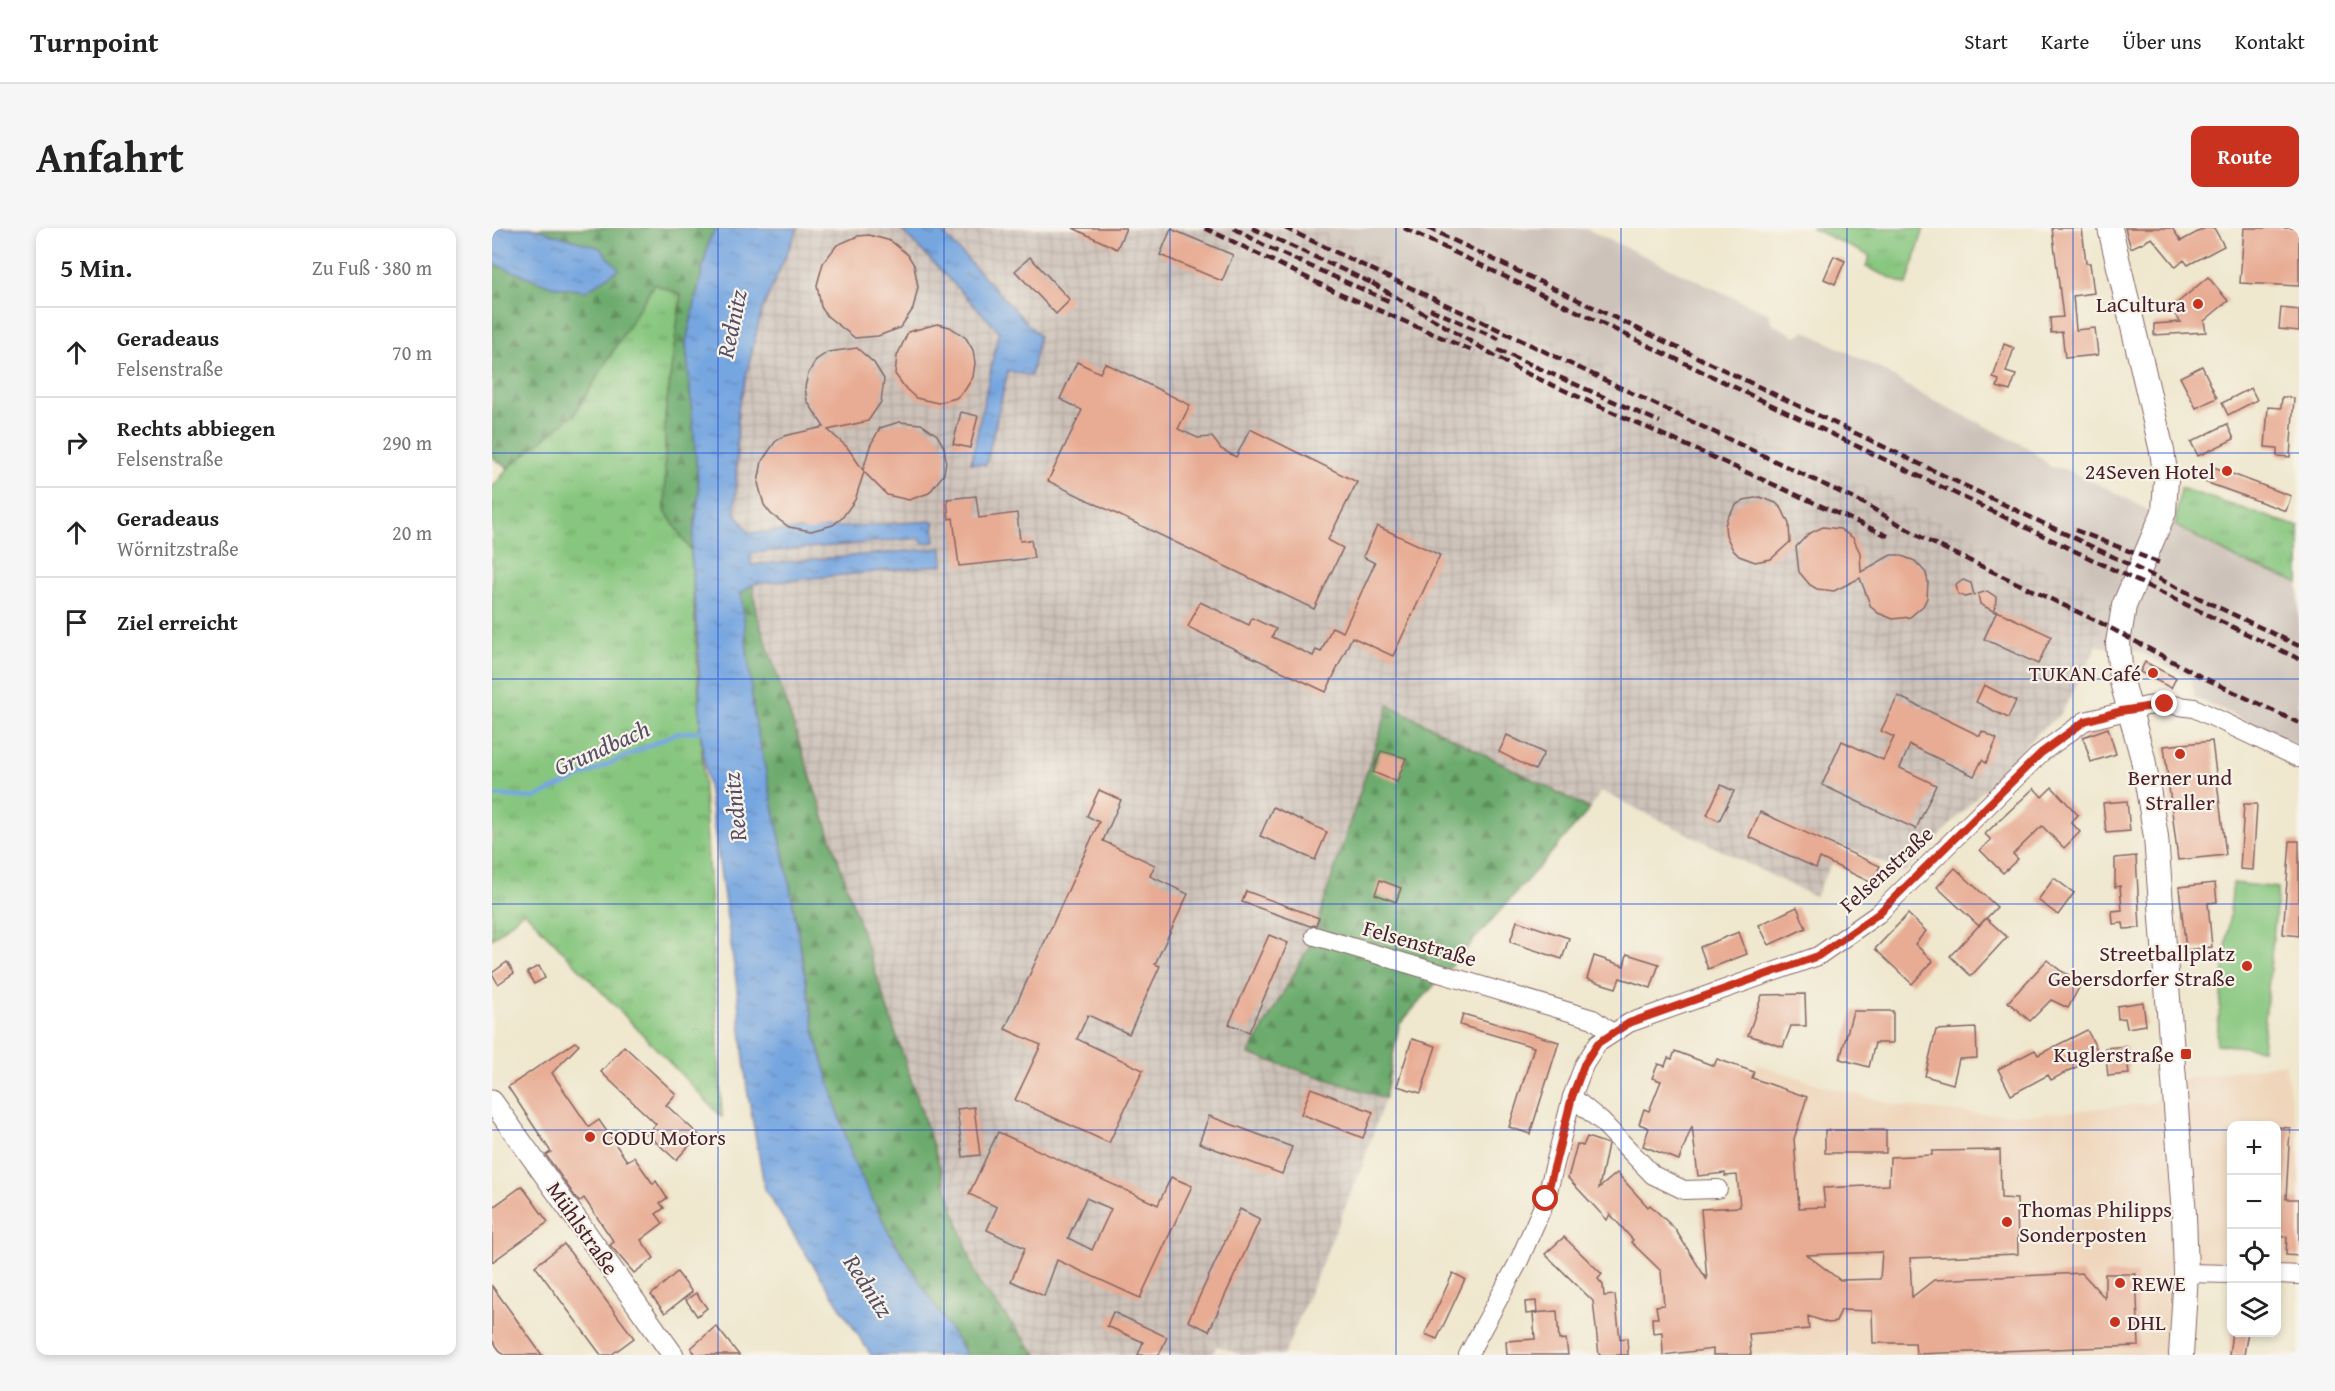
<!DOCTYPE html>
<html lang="de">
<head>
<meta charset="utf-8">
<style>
  :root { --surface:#fff; --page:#f6f6f6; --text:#222; --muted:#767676; --line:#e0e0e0; --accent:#c8321e }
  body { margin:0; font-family:"Gentium Book Plus",serif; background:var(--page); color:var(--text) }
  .controls { position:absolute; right:18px; bottom:18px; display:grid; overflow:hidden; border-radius:12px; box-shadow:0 3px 9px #0003 }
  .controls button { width:54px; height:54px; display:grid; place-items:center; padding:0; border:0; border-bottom:2px solid var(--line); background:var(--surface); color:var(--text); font:30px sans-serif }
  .stop { position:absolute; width:18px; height:18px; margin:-14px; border:4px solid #c8321e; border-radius:50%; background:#fff }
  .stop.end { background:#c8321e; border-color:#fff; box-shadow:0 2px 6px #0008 }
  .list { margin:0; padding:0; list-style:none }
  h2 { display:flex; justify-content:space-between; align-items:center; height:78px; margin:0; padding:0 24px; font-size:26px }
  h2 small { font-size:20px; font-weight:400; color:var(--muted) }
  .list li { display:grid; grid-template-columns:39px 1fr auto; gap:18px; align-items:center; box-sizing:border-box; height:90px; padding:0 24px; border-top:2px solid var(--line) }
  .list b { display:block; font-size:22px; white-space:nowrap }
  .list p { margin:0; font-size:20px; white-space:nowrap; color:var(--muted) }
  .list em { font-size:20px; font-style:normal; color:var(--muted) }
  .icon { flex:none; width:33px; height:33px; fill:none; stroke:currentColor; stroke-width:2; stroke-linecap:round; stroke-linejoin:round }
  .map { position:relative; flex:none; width:1807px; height:1127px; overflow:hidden; border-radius:12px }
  header { display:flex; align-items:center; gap:36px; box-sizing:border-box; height:84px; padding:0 30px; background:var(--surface); border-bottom:2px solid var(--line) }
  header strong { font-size:28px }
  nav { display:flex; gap:33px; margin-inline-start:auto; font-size:21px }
  .intro { display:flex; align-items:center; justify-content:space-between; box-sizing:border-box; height:144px; padding:0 36px }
  h1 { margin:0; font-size:42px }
  .button { padding:15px 27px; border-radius:12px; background:var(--accent); color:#fff; font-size:21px; font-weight:700 }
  main { display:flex; gap:36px; padding:0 36px }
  aside { flex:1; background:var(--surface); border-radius:12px; box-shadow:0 3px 9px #0003 }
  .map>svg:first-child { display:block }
</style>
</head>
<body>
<header>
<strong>Turnpoint</strong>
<nav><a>Start</a><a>Karte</a><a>Über uns</a><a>Kontakt</a></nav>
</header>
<div class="intro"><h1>Anfahrt</h1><a class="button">Route</a></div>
<main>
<aside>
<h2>5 Min.<small>Zu Fuß · 380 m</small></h2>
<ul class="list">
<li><svg class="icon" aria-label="ahead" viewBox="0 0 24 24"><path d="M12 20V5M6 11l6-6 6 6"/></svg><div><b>Geradeaus</b><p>Felsenstraße</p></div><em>70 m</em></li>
<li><svg class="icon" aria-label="right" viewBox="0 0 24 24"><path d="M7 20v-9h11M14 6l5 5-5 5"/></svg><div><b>Rechts abbiegen</b><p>Felsenstraße</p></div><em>290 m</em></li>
<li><svg class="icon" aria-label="ahead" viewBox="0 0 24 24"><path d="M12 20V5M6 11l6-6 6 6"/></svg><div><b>Geradeaus</b><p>Wörnitzstraße</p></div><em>20 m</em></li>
<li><svg class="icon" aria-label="arrive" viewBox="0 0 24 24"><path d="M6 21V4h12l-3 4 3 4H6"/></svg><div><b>Ziel erreicht</b></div></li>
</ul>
</aside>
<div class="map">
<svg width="1807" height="1127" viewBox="0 0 1807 1127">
  <defs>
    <pattern id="industrial-grid" width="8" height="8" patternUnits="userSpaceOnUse" patternTransform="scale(1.5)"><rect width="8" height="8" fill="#cdc2b9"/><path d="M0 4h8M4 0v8" fill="none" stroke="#b2a69f"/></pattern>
    <pattern id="grass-tufts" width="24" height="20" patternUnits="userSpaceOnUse" patternTransform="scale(1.5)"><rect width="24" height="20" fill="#86c67e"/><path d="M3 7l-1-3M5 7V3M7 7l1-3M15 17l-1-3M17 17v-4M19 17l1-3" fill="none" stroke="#70a067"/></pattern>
    <pattern id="forest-firs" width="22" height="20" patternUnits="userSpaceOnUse" patternTransform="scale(1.5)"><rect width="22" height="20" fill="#6cab6d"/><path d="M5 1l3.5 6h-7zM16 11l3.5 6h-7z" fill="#5b8b5a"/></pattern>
    <pattern id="water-ripples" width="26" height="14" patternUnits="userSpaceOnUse" patternTransform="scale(1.5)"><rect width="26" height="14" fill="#76a6e0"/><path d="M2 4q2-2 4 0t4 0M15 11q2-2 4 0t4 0" fill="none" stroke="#6387b6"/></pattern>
  </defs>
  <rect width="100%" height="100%" fill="#f7f3e8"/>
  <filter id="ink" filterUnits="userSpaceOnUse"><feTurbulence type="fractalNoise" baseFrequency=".0167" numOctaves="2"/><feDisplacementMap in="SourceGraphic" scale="12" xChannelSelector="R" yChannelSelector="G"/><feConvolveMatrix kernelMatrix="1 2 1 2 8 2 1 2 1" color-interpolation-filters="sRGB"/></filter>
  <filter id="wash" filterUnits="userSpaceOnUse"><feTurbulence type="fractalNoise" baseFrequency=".008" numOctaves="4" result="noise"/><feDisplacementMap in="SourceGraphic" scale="24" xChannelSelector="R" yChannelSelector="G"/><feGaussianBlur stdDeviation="1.35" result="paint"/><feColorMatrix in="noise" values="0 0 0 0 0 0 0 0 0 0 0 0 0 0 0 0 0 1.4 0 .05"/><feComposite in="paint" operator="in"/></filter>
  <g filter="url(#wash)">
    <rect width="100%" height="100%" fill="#efe7ce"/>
    <polygon fill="#efd6bb" points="1793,835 1807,917 1807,1045 1785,1043 1784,898 1740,898 1739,1040 1677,1036 1674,1127 1260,1127 1242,903 1265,836 1322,855 1408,878 1483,886 1549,886 1661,875 1697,850"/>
    <polygon fill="url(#industrial-grid)" points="306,0 823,0 1614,371 1605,418 1569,486 1549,502 1413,644 1348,617 1323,669 1109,563 1098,581 897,477 833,670 823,708 758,826 893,870 870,938 792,1127 749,1127 725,1118 720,1127 545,1127 486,1054 264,384 257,305 243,284 246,182 270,82"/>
    <polygon fill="#cdc2b9" points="823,0 1092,0 1277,86 1280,96 1304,108 1313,103 1389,141 1427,165 1535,219 1559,239 1572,241 1617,261 1747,332 1807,355 1807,518 1703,469 1699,450 1643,422 1605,418 1614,371"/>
    <g fill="url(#grass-tufts)" stroke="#687254" stroke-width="1.5">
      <polygon points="1319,0 1432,0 1415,57 1374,39 1378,28"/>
      <polygon points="162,56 189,67 173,189 173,283 199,323 230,889 32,683 0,711 0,260 16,240 83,185"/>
      <polygon points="1688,260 1807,299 1807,355 1747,332 1683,297"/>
    </g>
    <g fill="url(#forest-firs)" stroke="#5b654c" stroke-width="1.5">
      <polygon points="0,0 224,0 217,13 194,114 207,266 199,323 173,283 173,189 189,67 162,56 83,185 16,240 0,229"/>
      <polygon points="261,356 264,384 486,1054 545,1127 474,1127 397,1005 361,932 324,810 297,653 262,488 249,365"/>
      <polygon points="897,477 1098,581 907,797 893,870 757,826 823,708 833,670"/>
    </g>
    <polygon fill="#86c67e" stroke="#687254" stroke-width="1.5" points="1741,655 1786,660 1770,821 1724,816"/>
    <g fill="url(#water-ripples)" stroke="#606286" stroke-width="1.5">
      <polygon points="0,0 41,0 108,20 127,41 94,63 62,59 0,35"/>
      <polygon points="224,0 306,0 270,82 246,182 243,284 257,305 442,293 443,314 430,315 429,310 259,325 259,337 450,320 451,337 261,356 249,365 262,488 297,653 324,810 361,932 397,1005 474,1127 379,1127 273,962 255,861 244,752 208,503 207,435 199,323 207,266 194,114 217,13"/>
      <polygon points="408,0 446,0 547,108 539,148 516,143 494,237 479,235 507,103"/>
    </g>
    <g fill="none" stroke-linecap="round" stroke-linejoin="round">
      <polyline stroke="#76a6e0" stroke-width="4.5" points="0,567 42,570 185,505 211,503"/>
    </g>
    <g id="blocks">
      <g fill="#e8ab93" fill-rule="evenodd">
        <polygon points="581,0 634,0 625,21"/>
        <polygon points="1560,0 1590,0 1594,35 1598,35 1602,65 1581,68 1584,102 1603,100 1606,127 1573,130 1570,104 1559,105 1558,90 1571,89"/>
        <polygon points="1633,0 1680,0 1689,13 1713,0 1722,0 1732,18 1696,37 1692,32 1684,39 1660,10 1639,20"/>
        <polygon points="1752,0 1807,0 1807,58 1748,55"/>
        <polygon points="679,1 741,27 730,53 668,27"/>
        <polygon points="377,7 399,13 416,27 422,37 426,59 421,81 408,100 386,108 363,110 335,88 329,79 325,57 331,35 345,17 366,8"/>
        <polygon points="1342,28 1353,33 1343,56 1332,51"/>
        <polygon points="538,29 578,72 564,86 523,43"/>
        <polygon points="1716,49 1736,73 1712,93 1714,104 1662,107 1662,96 1689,94 1678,81"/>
        <polygon points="1789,80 1807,82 1807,103 1787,101"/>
        <polygon points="445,96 458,99 474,110 481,122 483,135 481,149 473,162 464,170 446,175 424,170 414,161 403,146 405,128 416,104"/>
        <polygon points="1512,116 1522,120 1514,144 1524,147 1518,163 1505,159 1507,152 1501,150"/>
        <polygon points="365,120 382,135 392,151 389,174 376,193 336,202 355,219 371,242 378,218 388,200 407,194 429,196 445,207 452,219 454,232 452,246 437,265 417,272 395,267 372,244 363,272 350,290 341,297 319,303 297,299 279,286 272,277 266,255 270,233 283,214 292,208 332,199 315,173 313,159 316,146 324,132 336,124"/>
        <polygon points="585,134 608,145 613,135 698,177 686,201 706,210 720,209 729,221 744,229 758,201 865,254 836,312 851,320 822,381 556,253 590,182 568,171"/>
        <polygon points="1710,138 1725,170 1704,180 1688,149"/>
        <polygon points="1759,160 1765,172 1736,187 1730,175"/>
        <polygon points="1790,169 1802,170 1798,229 1785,228 1785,220 1773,219 1776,179 1789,180"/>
        <polygon points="469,184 486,188 478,220 461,216"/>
        <polygon points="1735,196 1742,211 1706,228 1699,214"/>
        <polygon points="1719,238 1799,268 1794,283 1713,254"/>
        <polygon points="484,268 487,290 525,285 528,313 539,312 542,330 467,338 461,290 457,291 455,271"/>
        <polygon points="1268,269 1284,275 1290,281 1297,296 1298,314 1279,331 1263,334 1247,328 1241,322 1234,307 1233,298 1235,290 1245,276 1252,272"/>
        <polygon points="885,298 948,327 901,428 860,409 834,464 696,399 708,374 757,397 760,390 784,401 780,409 821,428 824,422 829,424 840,399 851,404 883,335 871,329"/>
        <polygon points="1331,299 1348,301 1361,310 1368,325 1369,344 1399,327 1407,327 1423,333 1434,345 1436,354 1435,370 1431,378 1418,389 1401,391 1386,385 1379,379 1368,350 1342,363 1325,361 1318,357 1307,344 1304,319 1316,306"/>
        <polygon points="1471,352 1479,355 1482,367 1473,369 1466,366 1464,357"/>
        <polygon points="1495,363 1504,369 1503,384 1488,376 1486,366"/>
        <polygon points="1505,383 1559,408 1546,436 1492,411"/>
        <polygon points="1653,434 1684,450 1679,460 1648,444"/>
        <polygon points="1492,457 1524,473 1516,490 1484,474"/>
        <polygon points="1406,468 1488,508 1490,503 1505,511 1494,535 1490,532 1482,548 1418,517 1408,540 1444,557 1424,601 1330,557 1350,513 1391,532 1402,509 1389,503"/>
        <polygon points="1616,500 1624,526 1599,534 1591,509"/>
        <polygon points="1015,507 1052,525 1043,542 1007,524"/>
        <polygon points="1720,513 1734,627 1686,632 1672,518"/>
        <polygon points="889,523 914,530 905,554 881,544"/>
        <polygon points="1229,557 1242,563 1227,593 1215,587"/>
        <polygon points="1560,559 1586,587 1579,594 1588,604 1572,620 1550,598 1521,626 1526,631 1511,645 1488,622 1499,612 1493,606 1542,560 1550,569"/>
        <polygon points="607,562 629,572 611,613 663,637 658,648 696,666 663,736 668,738 637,806 596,787 585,811 651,842 617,915 523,872 549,817 513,801 607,594 595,588"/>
        <polygon points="1635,573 1638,603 1614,605 1611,575"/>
        <polygon points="1752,576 1765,576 1761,642 1748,641"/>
        <polygon points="781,579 835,604 823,632 768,608"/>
        <polygon points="1268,584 1388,638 1380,655 1328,630 1324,640 1257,609"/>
        <polygon points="1798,613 1807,613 1807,708 1791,706"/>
        <polygon points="1644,628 1648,700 1632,701 1631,695 1621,696 1620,683 1630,682 1628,658 1623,659 1623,630"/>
        <polygon points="1463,640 1505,679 1487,698 1445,659"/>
        <polygon points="1562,650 1582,665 1566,687 1546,672"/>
        <polygon points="888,652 909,660 904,674 883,666"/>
        <polygon points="1723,655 1725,674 1716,675 1720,719 1694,722 1687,659"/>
        <polygon points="754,663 827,690 824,697 818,698 750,674"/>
        <polygon points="1305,679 1314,700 1277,717 1267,697"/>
        <polygon points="1416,686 1434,703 1423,716 1441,733 1420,756 1383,721"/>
        <polygon points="1494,690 1515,709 1479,748 1458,728"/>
        <polygon points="1025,693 1077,710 1070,731 1018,714"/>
        <polygon points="1247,704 1255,726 1216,741 1208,719"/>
        <polygon points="777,707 796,715 757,804 737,796"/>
        <polygon points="1135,726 1167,736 1159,760 1128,750 1124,760 1095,751 1102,728 1132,738"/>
        <polygon points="1555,732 1569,743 1590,754 1576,780 1559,772 1538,793 1516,774"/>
        <polygon points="15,734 22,745 6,756 0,745"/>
        <polygon points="47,738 53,750 42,756 35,744"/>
        <polygon points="1313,766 1314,798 1299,798 1291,819 1256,807 1270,767"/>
        <polygon points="1651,774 1654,797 1635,800 1633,790 1626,791 1625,778"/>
        <polygon points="1361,783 1401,783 1401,815 1383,815 1377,839 1348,831"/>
        <polygon points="971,786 1067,814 1038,906 1017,899 1042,819 968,797"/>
        <polygon points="1484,800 1485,830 1467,831 1461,856 1433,848 1444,802"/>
        <polygon points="1595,802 1608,827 1559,852 1556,847 1519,867 1506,841 1543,822 1546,827"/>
        <polygon points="920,811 944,818 929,865 905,858"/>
        <polygon points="83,814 87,817 60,845 97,899 107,892 135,933 142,929 161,956 164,953 175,970 168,975 172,980 164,986 171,995 149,1012 162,1030 142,1045 118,1017 122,1014 92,970 87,974 54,927 59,924 16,859"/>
        <polygon points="132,818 184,866 174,877 207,907 184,932 155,906 164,896 109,844"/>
        <polygon points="1634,818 1637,846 1616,848 1613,820"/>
        <path d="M1183,823L1222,838L1225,831L1262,844L1260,850L1315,869L1302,911L1307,980L1333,979L1331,960L1397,957L1398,929L1440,927V923L1508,922L1509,970L1525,971L1526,1026L1418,1030L1420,1069L1442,1052L1590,1045L1613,1070V1046H1644L1647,1118L1424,1126L1423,1115H1381L1380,1083L1349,1082L1344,1094L1336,1095L1316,1088L1317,1101L1257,1106L1259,1127H1221V1121L1171,1127L1170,1104L1161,1105L1160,1090H1166L1164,1078L1172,1077L1169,1043L1139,1014L1141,1012L1118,986L1115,992L1076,950L1085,916L1091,918L1095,909L1116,916L1107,960L1125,945L1156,979L1158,977L1183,1001L1215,1052L1209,981L1248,979L1245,947L1233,948V945L1206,948L1200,898L1187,932L1151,918L1157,900L1147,896L1152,881L1157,883L1169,853L1160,850L1166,836L1173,838L1176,830L1180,831ZM1390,1024L1388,1051L1348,1052L1315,1027Z"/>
        <polygon points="819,860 881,884 871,910 809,886"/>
        <polygon points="482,879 488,927 471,929 465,881"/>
        <polygon points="717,888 800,919 790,946 707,915"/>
        <polygon points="1785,899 1798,900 1794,971 1807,971 1807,1028 1794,1027 1795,1009 1785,1008"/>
        <rect x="1333" y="902" width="61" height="23"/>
        <path d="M506,904L666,977L679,949L700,958L648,1070L565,1032L552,1068L519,1053L533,1020L495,1002L505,979L477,966ZM594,970L619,981L600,1022L576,1010Z"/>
        <polygon points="30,958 56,994 0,1034 0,980"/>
        <polygon points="748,981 768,991 717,1103 696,1093"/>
        <polygon points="1072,1009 1110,1046 1106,1051 1111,1057 1112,1068 1123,1067 1128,1111 1135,1110 1136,1127 1107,1127 1101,1073 1053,1026"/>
        <polygon points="72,1016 142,1110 119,1127 109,1127 43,1038"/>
        <polygon points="185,1044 200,1064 173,1085 159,1067"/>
        <polygon points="961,1045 973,1051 945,1111 933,1106"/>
        <polygon points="0,1058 22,1088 50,1127 11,1127 0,1112"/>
        <polygon points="204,1065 215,1080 205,1088 194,1072"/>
        <polygon points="1044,1073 1045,1085 1034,1086 1033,1074"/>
        <polygon points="1065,1083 1067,1112 1074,1111 1076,1127 1015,1127 1014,1113 1043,1111 1041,1085"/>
        <polygon points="621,1084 675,1109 667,1127 646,1127 651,1114 615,1098"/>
        <polygon points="224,1098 247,1127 204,1127 199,1120"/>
        <polygon points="1740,1104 1756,1104 1752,1127 1737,1127"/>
      </g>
    </g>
  </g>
  <g filter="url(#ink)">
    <use href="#blocks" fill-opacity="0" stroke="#846564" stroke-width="1.5"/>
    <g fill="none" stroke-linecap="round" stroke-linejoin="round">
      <defs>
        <g id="minor">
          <polyline points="823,708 1101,791 1120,805"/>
          <polyline points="1080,869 1109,893 1161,947 1192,962 1226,961"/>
          <polyline points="1694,1045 1740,1046"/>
          <polyline points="1784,1046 1807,1047"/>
          <polyline points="976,1127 1026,1035 1054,971 1080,869 1092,837 1106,815 1137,795 1326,728 1386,686 1549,525 1593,493 1655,478 1673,476 1702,480 1807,530"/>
        </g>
        <polyline id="tertiary" points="0,873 181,1127"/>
        <polyline id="secondary" points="1618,0 1670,223 1674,251 1672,284 1632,378 1626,415 1629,450 1651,531 1664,609 1692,987 1694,1045 1689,1127"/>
      </defs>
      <use href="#minor" stroke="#846564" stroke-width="20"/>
      <use href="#tertiary" stroke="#846564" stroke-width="23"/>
      <use href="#secondary" stroke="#846564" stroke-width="26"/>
      <use href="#minor" stroke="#fff" stroke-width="18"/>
      <use href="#tertiary" stroke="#fff" stroke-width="21"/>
      <use href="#secondary" stroke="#fff" stroke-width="24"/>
      <g stroke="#4a1f2b" stroke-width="4.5" stroke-dasharray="9 4.5" stroke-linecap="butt">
        <polyline points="713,0 838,61 983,124"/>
        <polyline points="742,0 775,19 899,74"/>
        <polyline points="760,0 886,58"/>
        <polyline points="793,0 1373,276 1432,311 1607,394 1708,448 1807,495"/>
        <polyline points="912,0 1807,431"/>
        <polyline points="936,0 1807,418"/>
        <polyline points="880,55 1027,142 1396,308"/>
        <polyline points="938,81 1007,111"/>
        <polyline points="1006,122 1168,194"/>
        <polyline points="1583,302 1668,335"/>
      </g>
    </g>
  </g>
  <g fill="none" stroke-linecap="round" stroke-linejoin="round" filter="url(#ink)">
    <polyline stroke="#c8321e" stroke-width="8" points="1054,971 1080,869 1092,837 1106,815 1137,795 1326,728 1386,686 1549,525 1593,493 1629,483 1673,476"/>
  </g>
  <path fill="none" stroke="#1d4ed8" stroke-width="1.5" stroke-opacity="0.55" d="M226,0V1127M452,0V1127M678,0V1127M904,0V1127M1129,0V1127M1355,0V1127M1581,0V1127M0,225H1807M0,451H1807M0,676H1807M0,902H1740M1784,902H1807"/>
  <g fill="#c8321e" stroke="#f7f3e8" stroke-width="2">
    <circle cx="1706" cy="76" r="6"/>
    <circle cx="1735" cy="243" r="6"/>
    <circle cx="1661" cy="445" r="6"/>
    <circle cx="1688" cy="526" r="6"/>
    <circle cx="1755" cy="738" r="6"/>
    <rect x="1688" y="820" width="12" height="12" rx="3"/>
    <circle cx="98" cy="909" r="6"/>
    <circle cx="1515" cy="994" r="6"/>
    <circle cx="1628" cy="1055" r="6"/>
    <circle cx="1623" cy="1094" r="6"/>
  </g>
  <g text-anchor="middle" stroke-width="4.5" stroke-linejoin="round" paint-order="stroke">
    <g font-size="22" fill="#4a1f2b" stroke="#f7f3e8" text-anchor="end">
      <text x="1694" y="84">LaCultura</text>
      <text x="1723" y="251">24Seven Hotel</text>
      <text x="1649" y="453">TUKAN Café</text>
      <text x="1688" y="557" text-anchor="middle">Berner und<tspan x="1688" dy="25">Straller</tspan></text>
      <text x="1743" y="733">Streetballplatz<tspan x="1743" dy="25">Gebersdorfer Straße</tspan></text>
      <text x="1682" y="834">Kuglerstraße</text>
      <text x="110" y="917" text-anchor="start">CODU Motors</text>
      <text x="1527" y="989" text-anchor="start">Thomas Philipps<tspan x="1527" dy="25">Sonderposten</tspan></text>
      <text x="1640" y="1063" text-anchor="start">REWE</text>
      <text x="1635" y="1102" text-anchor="start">DHL</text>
    </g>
    <g font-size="22" fill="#4a1f2b" stroke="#f7f3e8">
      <text transform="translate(1394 641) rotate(-42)" y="8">Felsenstraße</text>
      <text transform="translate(928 715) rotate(16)" y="8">Felsenstraße</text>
      <text transform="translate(91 1000) rotate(55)" y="8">Mühlstraße</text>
    </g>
    <g font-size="24" font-style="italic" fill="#594e6a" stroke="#f7f3e8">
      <text transform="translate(240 96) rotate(-78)" y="8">Rednitz</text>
      <text transform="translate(110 520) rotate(-24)" y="8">Grundbach</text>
      <text transform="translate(243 579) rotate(-96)" y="8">Rednitz</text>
      <text transform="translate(376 1058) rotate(57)" y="8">Rednitz</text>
    </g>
  </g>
</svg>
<div class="controls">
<button>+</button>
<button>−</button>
<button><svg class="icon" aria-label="locate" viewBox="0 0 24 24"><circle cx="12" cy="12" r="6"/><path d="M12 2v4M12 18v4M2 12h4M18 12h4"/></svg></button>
<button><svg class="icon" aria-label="layers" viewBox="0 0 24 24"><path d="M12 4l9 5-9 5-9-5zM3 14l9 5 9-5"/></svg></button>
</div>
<div class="stop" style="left:1054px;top:971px"></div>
<div class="stop end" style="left:1673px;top:476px"></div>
</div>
</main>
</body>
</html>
